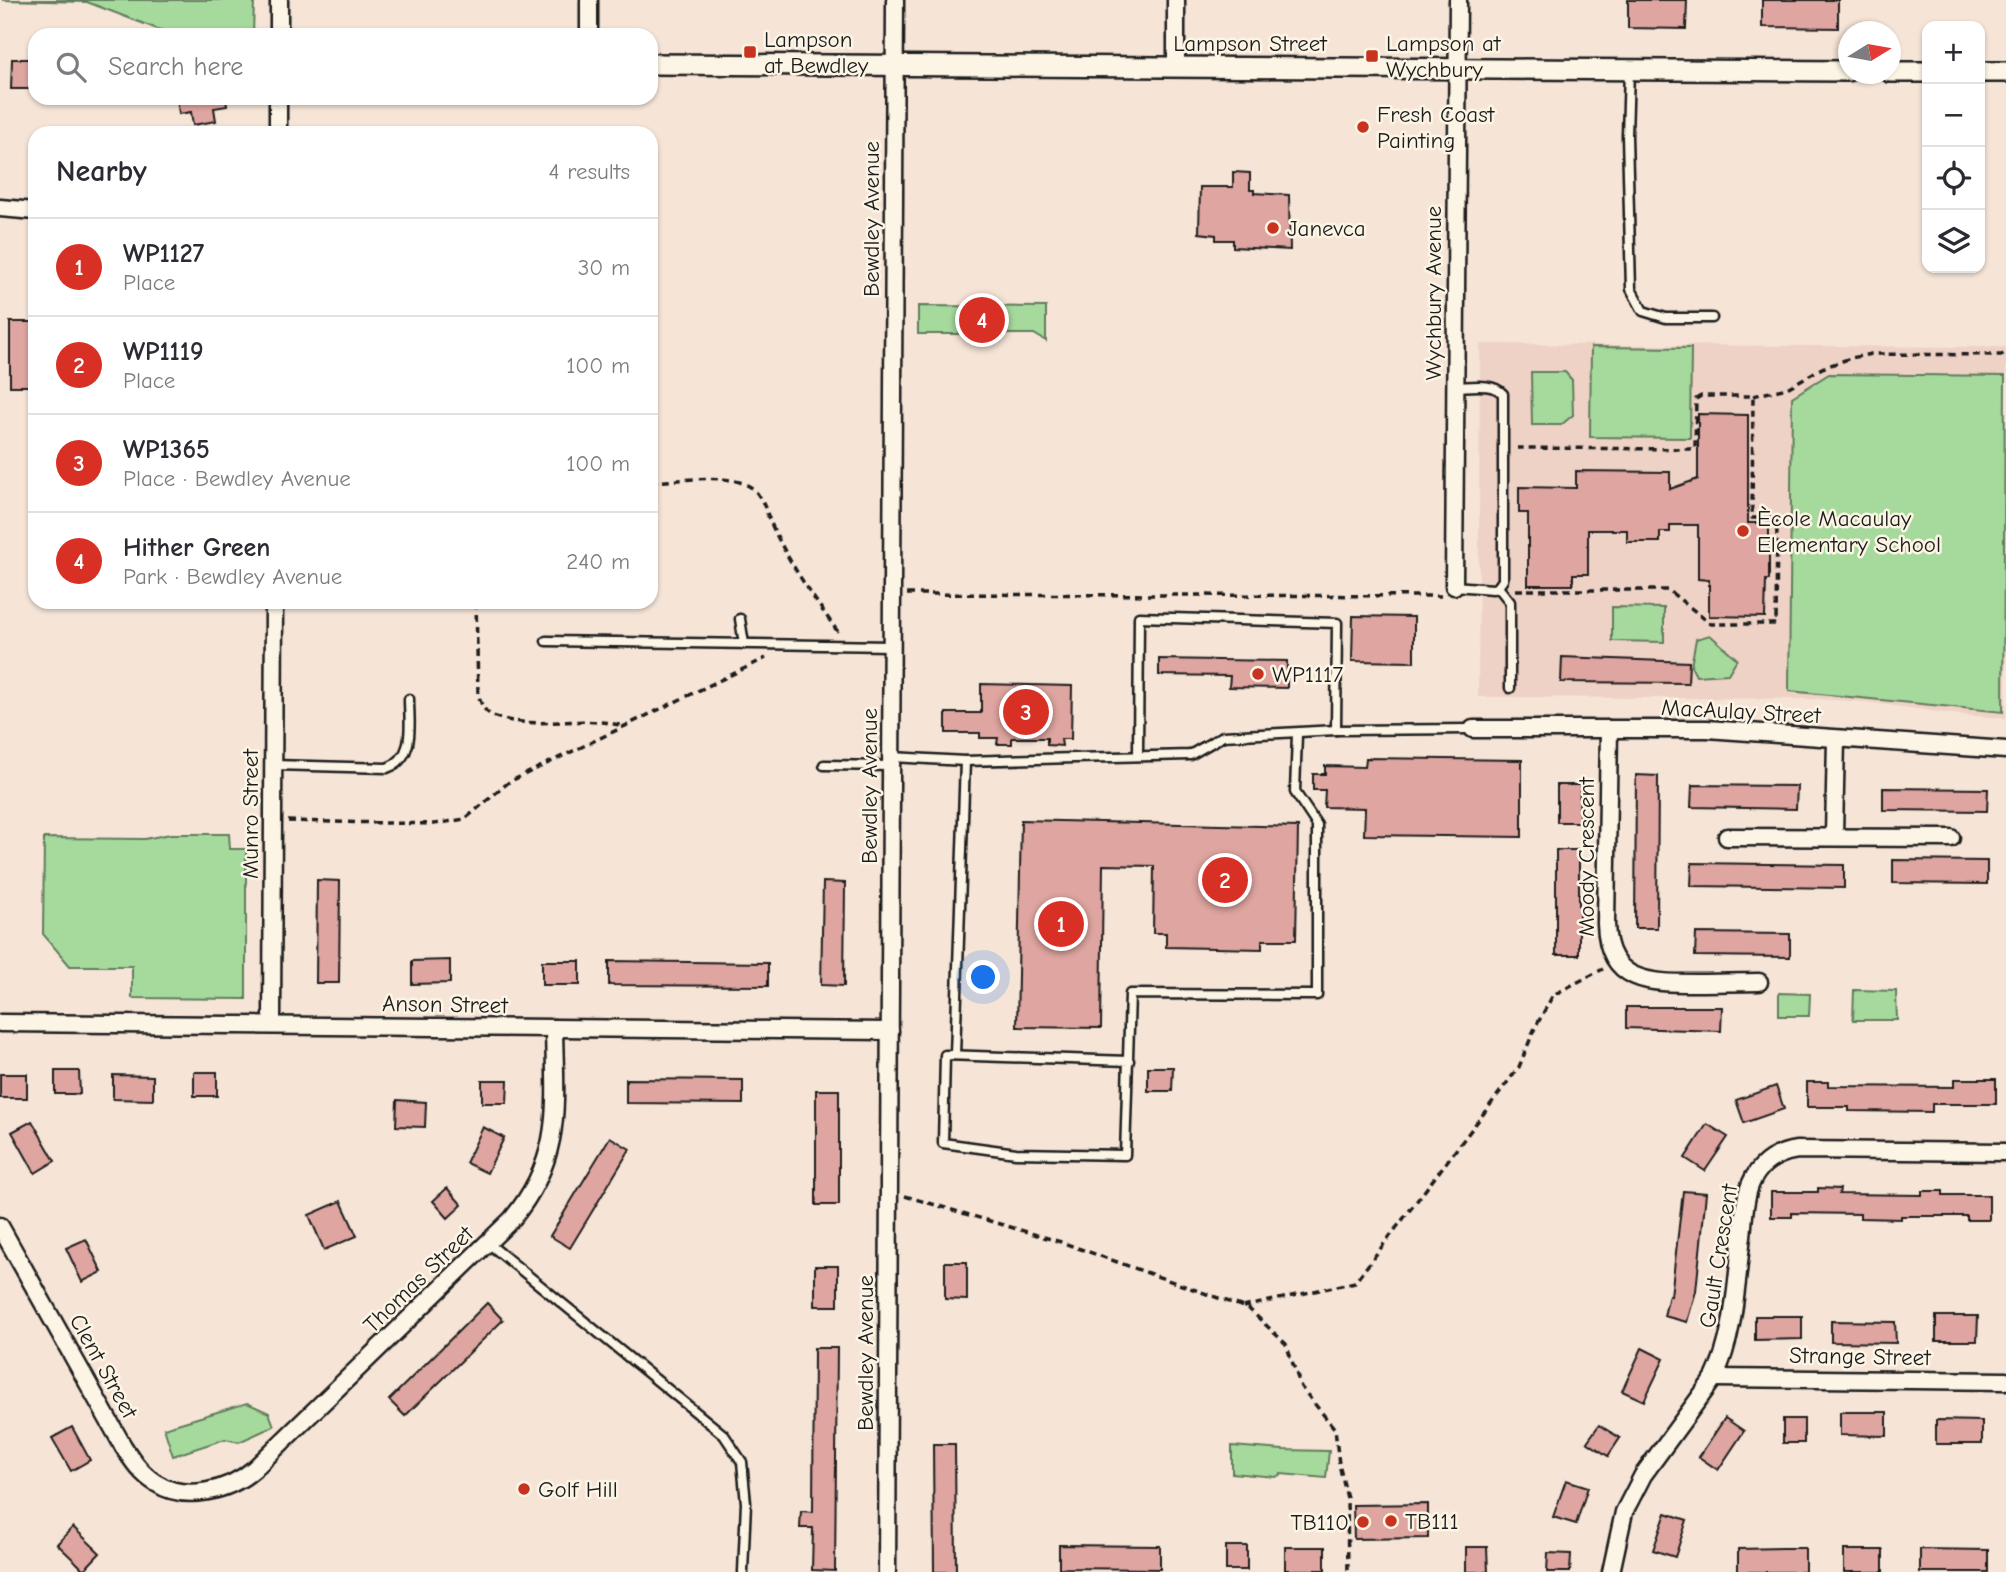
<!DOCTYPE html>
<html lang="en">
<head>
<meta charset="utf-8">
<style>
  :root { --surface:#fff; --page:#f2f2f3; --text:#2b2b33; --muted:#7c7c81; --line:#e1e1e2; --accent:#d93025 }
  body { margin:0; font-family:"Comic Neue",sans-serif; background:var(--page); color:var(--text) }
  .controls { position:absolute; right:21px; top:21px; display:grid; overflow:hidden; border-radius:14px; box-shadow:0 2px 5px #0004 }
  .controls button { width:63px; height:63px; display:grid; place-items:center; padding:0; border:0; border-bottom:2px solid var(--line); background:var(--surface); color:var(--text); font:35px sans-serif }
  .compass { position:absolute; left:1838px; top:21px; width:63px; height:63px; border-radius:50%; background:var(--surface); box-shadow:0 2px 5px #0004; rotate:79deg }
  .you { position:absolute; left:984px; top:978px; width:24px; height:24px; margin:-18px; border:5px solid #fff; border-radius:50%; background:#1a73e8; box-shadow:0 0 0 10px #1a73e833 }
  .badge { display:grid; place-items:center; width:46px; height:46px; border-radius:50%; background:var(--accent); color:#fff; font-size:23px; font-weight:700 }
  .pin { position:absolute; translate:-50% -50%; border:4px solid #fff; box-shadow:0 2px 7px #0006 }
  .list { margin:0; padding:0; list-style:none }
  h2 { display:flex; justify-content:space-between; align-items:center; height:91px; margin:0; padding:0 28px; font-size:30px }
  h2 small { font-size:23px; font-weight:400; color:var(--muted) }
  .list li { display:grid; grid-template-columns:46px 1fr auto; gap:21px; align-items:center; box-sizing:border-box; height:98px; padding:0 28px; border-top:2px solid var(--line) }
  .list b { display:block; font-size:26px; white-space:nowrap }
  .list p { margin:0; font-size:23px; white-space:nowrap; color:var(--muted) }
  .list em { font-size:23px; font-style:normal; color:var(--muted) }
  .icon { flex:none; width:38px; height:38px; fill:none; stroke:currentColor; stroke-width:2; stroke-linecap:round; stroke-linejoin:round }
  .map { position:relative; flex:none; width:2006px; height:1572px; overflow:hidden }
  .search { position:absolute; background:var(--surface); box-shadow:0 2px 5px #0004; left:28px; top:28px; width:630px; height:77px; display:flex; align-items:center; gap:18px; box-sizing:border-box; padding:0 24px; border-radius:21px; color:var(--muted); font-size:26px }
  .panel { position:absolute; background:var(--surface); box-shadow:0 2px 5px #0004; left:28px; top:126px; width:630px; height:483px; border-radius:21px }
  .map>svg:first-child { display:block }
</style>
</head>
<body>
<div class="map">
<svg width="2006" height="1572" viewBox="0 0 2006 1572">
  <rect width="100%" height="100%" fill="#f6e5d7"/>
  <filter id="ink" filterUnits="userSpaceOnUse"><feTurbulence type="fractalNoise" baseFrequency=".0143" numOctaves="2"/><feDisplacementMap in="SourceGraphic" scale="14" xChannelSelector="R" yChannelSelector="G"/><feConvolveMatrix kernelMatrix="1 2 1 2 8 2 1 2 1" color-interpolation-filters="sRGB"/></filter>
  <g filter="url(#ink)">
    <polygon fill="#efd2c6" points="1480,344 2006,347 2006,718 1960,715 1866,702 1817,699 1478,697"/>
    <g fill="#a6da9c" stroke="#617b5c" stroke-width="2">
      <polygon points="2,0 254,0 253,35 173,35 87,2"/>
      <polygon points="918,306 1046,307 1046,341 1034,334 918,334"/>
      <polygon points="1591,347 1691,348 1690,438 1590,437"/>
      <polygon points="1531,372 1565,372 1572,380 1573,415 1561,425 1532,425"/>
      <polygon points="1829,374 2005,376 2003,712 1789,691 1792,397"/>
      <polygon points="1612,607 1664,608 1664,642 1612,641"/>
      <polygon points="1710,635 1737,659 1728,674 1696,676 1691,666 1696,639"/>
      <polygon points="170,834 229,834 230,849 246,849 246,999 132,998 132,966 70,966 43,934 44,838 145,839"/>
      <polygon points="1854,990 1896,991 1897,1020 1853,1020"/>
      <polygon points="1779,993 1810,994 1809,1016 1779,1016"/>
      <polygon points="247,1403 269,1413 274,1426 239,1442 225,1439 173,1456 164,1428"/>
      <polygon points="1232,1446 1283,1450 1329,1451 1326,1478 1281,1474 1276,1477 1232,1473"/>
    </g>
    <g fill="#dfa5a0" stroke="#1c1c1c" stroke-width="2">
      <polygon points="1628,0 1687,0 1686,29 1628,28"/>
      <polygon points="1762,0 1838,0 1838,28 1762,27"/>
      <polygon points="12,59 35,59 35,84 32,84 32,89 11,89"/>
      <polygon points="177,98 226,98 227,106 214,108 216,121 193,125 191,112 179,114"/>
      <polygon points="1233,172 1250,173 1250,190 1254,190 1254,193 1289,195 1290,250 1233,247 1233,240 1216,240 1216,235 1199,233 1200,187 1233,187"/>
      <rect x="10" y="322" width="25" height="64"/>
      <polygon points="1698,414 1748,415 1748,523 1769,523 1769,580 1766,580 1765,617 1709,616 1709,580 1698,579 1698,525 1670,525 1670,532 1660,532 1660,542 1627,542 1627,530 1588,530 1588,574 1573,574 1573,585 1528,585 1528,513 1519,513 1519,487 1576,488 1576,471 1670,472 1670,489 1698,479"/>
      <polygon points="1353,616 1414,617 1414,662 1352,661"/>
      <polygon points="1562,657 1689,662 1688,683 1561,682"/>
      <polygon points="1159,659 1287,661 1287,688 1229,687 1230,676 1159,675"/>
      <polygon points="981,684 1072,686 1071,739 1061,739 1062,746 1047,745 1047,738 1012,738 1012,744 997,744 998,738 980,738 980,733 946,733 946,713 981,713"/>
      <polygon points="1366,758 1522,760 1522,837 1364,835 1365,808 1324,807 1325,790 1313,790 1313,774 1325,774 1325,766 1365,767"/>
      <polygon points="1636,775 1658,776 1657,928 1635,928"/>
      <polygon points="1557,785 1580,785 1579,822 1557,822"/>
      <polygon points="1692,785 1797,786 1796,809 1691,807"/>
      <polygon points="1883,788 1988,789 1987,811 1883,810"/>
      <polygon points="1021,820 1298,827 1296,940 1262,940 1262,949 1166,947 1166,933 1153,933 1154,866 1103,865 1101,1028 1017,1027"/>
      <rect x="1556" y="850" width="23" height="105"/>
      <polygon points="1893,860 1987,861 1987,884 1893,883"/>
      <polygon points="1692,863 1844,865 1844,888 1691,886"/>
      <polygon points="317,880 340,881 339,983 316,983"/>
      <polygon points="823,882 845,883 844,986 821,985"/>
      <polygon points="1696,933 1790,934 1790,957 1695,956"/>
      <polygon points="450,960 450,983 412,984 412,961"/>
      <rect x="542" y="961" width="38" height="24"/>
      <polygon points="609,961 768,963 768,986 609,985"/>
      <polygon points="1626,1007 1722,1007 1721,1031 1626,1028"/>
      <polygon points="1148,1067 1173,1067 1172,1091 1148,1091"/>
      <polygon points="55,1071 79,1071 80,1094 55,1094"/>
      <rect x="194" y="1072" width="23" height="24"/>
      <rect x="0" y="1074" width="27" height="24"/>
      <polygon points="113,1075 153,1076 153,1100 113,1099"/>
      <polygon points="626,1079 743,1080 743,1104 626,1103"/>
      <polygon points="1954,1079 1996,1079 1996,1104 1932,1104 1932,1112 1849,1111 1849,1107 1807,1107 1807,1082 1828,1082 1828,1086 1954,1087"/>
      <polygon points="482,1080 508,1080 507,1103 482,1103"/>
      <polygon points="1776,1086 1784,1109 1744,1123 1736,1100"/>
      <rect x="816" y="1090" width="23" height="115"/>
      <polygon points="397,1100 426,1102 425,1127 396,1126"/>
      <polygon points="32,1121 55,1161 35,1173 12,1132"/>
      <polygon points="1707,1124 1728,1137 1705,1171 1685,1158"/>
      <polygon points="483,1127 504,1138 487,1173 466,1163"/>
      <polygon points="610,1137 630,1149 570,1248 550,1236"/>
      <polygon points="447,1188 462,1205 448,1218 433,1201"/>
      <polygon points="1818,1188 1840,1189 1839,1194 1922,1195 1922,1191 1943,1191 1943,1195 1989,1195 1989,1220 1967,1220 1967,1216 1901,1216 1901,1219 1860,1218 1860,1214 1792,1213 1792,1217 1771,1217 1771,1192 1818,1192"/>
      <polygon points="1683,1191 1706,1193 1696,1291 1687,1322 1664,1316 1669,1295 1671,1296"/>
      <polygon points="341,1201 357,1236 324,1250 309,1215"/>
      <polygon points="86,1239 102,1272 82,1282 66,1248"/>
      <polygon points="945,1262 967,1262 967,1300 945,1299"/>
      <rect x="815" y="1266" width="23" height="40"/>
      <polygon points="487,1303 503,1320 405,1416 389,1400"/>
      <polygon points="1755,1316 1802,1316 1802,1339 1755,1340"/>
      <polygon points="1936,1316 1978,1316 1977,1341 1936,1341"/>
      <polygon points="1831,1321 1895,1322 1896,1343 1831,1342"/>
      <polygon points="814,1348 837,1348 835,1571 812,1570 813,1528 800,1528 801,1511 813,1512"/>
      <polygon points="1642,1348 1664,1359 1644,1401 1622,1391"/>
      <polygon points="1840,1412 1887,1412 1887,1436 1840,1435"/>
      <polygon points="1725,1418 1744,1431 1718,1470 1699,1457"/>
      <rect x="1783" y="1419" width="21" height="24"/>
      <polygon points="1936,1420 1982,1421 1982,1444 1936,1444"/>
      <polygon points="1599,1425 1620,1438 1608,1456 1587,1442"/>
      <polygon points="72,1427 90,1460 71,1471 52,1438"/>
      <polygon points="933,1444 955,1444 956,1572 934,1572"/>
      <polygon points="1566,1480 1588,1487 1576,1524 1553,1517"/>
      <polygon points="1428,1504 1428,1538 1354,1539 1353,1505"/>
      <polygon points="1666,1513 1687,1520 1675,1557 1653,1550"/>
      <polygon points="73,1527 100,1553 84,1570 57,1544"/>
      <polygon points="1059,1545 1160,1546 1160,1569 1059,1568"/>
      <rect x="1226" y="1546" width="21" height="24"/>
      <rect x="1285" y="1547" width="40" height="23"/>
      <polygon points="1466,1547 1487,1547 1488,1572 1466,1572"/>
      <polygon points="1783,1548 1805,1548 1805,1572 1738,1572 1738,1549"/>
      <polygon points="1920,1549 1988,1550 1988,1572 1920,1572"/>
      <rect x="1844" y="1550" width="39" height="22"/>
      <polygon points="1548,1553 1571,1554 1570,1572 1547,1572"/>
    </g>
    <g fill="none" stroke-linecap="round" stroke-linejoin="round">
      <defs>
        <g id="service">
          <polyline points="1629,70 1627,136 1631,289 1643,311 1666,318 1712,318"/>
          <path d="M1454,586L1493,589L1498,587L1503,580V394C1493,382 1470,387 1455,387"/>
          <polyline points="1498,587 1510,602 1510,688"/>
          <polyline points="740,619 744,644"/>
          <polyline points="546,641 892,646"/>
          <polyline points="1138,755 1139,617 1337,623 1336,730"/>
          <polyline points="892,757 965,761 1190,755 1223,736 1336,730 1473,729"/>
          <path d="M273,765L387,768C416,758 409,724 409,699"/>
          <polyline points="824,765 891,766"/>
          <polyline points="955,1055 965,761"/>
          <polyline points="1129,1061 945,1055 943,1143 1016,1153 1125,1155 1130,994 1317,995 1317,825 1295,792 1297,734"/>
          <polyline points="488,1243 724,1435 742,1462 746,1503 743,1572"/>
        </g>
        <g id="minor">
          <polyline points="279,35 279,0"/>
          <polyline points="589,35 589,0"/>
          <polyline points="1176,67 1176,0"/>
          <polyline points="278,133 278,98"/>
          <polyline points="0,208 35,211"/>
          <polyline points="1454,586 1458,0"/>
          <polyline points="1473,729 1707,729 2006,750"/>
          <path d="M1609,729L1606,924C1608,984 1651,983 1698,983C1718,983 1738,982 1759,982"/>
          <polyline points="1834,836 1836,739"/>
          <polyline points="1727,837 1951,838"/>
          <polyline points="0,1023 890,1031"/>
          <polyline points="272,1025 274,602"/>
          <path d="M0,1226L123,1446C132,1460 141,1474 156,1483C185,1502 229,1491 254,1469L512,1219C564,1156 555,1104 554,1028"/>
          <polyline points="1714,1378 2006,1381"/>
          <polyline points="887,1572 895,0"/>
          <path d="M1611,1572L1624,1512L1643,1475L1714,1378C1735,1335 1736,1283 1742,1236C1744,1218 1744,1199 1751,1183C1760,1163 1777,1153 1797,1150L2006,1152"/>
        </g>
        <g id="tertiary">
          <polyline points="651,64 1848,71"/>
          <polyline points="1890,72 1927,72"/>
          <polyline points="1980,72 2006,72"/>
        </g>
      </defs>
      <use href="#service" stroke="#1c1c1c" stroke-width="13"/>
      <use href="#minor" stroke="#1c1c1c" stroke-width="21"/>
      <use href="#tertiary" stroke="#1c1c1c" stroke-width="24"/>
      <g stroke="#1c1c1c" stroke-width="3.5" stroke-dasharray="7 5" stroke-linecap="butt">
        <polyline points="1753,396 1787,388 1822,368 1851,358 1871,354 2001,355 2006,353"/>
        <path d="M651,482C677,481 731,472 752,488C762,496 766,511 770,521C788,562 812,596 838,632"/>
        <polyline points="1516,590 1668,590 1711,624 1776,624 1777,518 1752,518 1753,396 1701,396 1696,399 1695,449 1517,448"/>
        <polyline points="907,594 1441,596"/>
        <path d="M476,602L478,693C480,703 485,714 496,717C528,728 566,719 599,722C608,722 617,725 626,726"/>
        <polyline points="288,821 434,824 465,819 509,782 766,658"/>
        <polyline points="905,1196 1061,1242 1249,1309 1286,1344 1301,1387 1335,1429 1339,1464 1347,1498 1348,1572"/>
        <polyline points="1243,1307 1355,1282 1519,1067 1534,1030 1553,995 1603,969"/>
      </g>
      <use href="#service" stroke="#fcf5e5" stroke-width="8"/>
      <use href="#minor" stroke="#fcf5e5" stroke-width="16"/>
      <use href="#tertiary" stroke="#fcf5e5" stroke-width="19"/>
    </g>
  </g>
  <g fill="#c8321e" stroke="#fcf5e5" stroke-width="2.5">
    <rect x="743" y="45" width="14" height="14" rx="3.5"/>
    <rect x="1365" y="49" width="14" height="14" rx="3.5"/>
    <circle cx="1363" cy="127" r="7"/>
    <circle cx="1273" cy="228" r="7"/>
    <circle cx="1743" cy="531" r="7"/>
    <circle cx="1258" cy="674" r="7"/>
    <circle cx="524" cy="1489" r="7"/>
    <circle cx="1391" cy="1521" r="7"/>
    <circle cx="1363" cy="1522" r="7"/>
  </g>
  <g text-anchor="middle" stroke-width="5" stroke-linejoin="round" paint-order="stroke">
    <g font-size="23" fill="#1c1c1c" stroke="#fcf5e5" text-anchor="start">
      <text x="764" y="47">Lampson<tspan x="764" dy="26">at Bewdley</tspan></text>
      <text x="1386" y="51">Lampson at<tspan x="1386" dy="26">Wychbury</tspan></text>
      <text x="1377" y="122">Fresh Coast<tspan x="1377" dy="26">Painting</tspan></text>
      <text x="1287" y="236">Janevca</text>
      <text x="1757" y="526">Ècole Macaulay<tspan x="1757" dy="26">Elementary School</tspan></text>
      <text x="1272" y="682">WP1117</text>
      <text x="538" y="1497">Golf Hill</text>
      <text x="1405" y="1529">TB111</text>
      <text x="1349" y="1530" text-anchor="end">TB110</text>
    </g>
    <g font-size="23" fill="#1c1c1c" stroke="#fcf5e5">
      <text x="1250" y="51">Lampson Street</text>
      <text transform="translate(871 219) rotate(-90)" y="8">Bewdley Avenue</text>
      <text transform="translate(1433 293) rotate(-90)" y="8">Wychbury Avenue</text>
      <text transform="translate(1741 711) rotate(3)" y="8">MacAulay Street</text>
      <text transform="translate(869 786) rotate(-90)" y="8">Bewdley Avenue</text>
      <text transform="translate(250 814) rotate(-90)" y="8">Munro Street</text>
      <text transform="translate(1586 857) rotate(-90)" y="8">Moody Crescent</text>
      <text transform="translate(445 1004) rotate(1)" y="8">Anson Street</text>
      <text transform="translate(1718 1256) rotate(-81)" y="8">Gault Crescent</text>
      <text transform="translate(418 1279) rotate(-44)" y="8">Thomas Street</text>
      <text transform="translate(865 1353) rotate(-90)" y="8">Bewdley Avenue</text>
      <text transform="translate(1860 1356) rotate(1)" y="8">Strange Street</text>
      <text transform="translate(104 1366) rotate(61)" y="8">Clent Street</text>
    </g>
  </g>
</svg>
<div class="controls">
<button>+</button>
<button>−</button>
<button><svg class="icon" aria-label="locate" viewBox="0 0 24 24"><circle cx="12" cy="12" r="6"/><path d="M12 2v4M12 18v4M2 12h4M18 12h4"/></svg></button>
<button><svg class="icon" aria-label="layers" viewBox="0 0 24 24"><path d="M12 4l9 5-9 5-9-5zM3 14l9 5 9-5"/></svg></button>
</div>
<svg class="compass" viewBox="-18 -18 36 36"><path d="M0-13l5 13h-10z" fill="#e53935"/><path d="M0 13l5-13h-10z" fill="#7c7c81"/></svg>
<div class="you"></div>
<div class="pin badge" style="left:1061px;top:924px">1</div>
<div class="pin badge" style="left:1225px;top:880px">2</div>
<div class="pin badge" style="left:1026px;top:712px">3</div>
<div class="pin badge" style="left:982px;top:320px">4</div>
<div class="search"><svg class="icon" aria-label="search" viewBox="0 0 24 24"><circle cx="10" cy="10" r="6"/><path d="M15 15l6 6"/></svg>Search here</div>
<section class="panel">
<h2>Nearby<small>4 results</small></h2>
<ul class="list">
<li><span class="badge">1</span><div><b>WP1127</b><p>Place</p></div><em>30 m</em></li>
<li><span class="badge">2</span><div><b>WP1119</b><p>Place</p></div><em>100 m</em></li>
<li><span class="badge">3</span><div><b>WP1365</b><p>Place · Bewdley Avenue</p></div><em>100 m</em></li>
<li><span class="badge">4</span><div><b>Hither Green</b><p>Park · Bewdley Avenue</p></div><em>240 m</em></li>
</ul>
</section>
</div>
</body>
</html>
